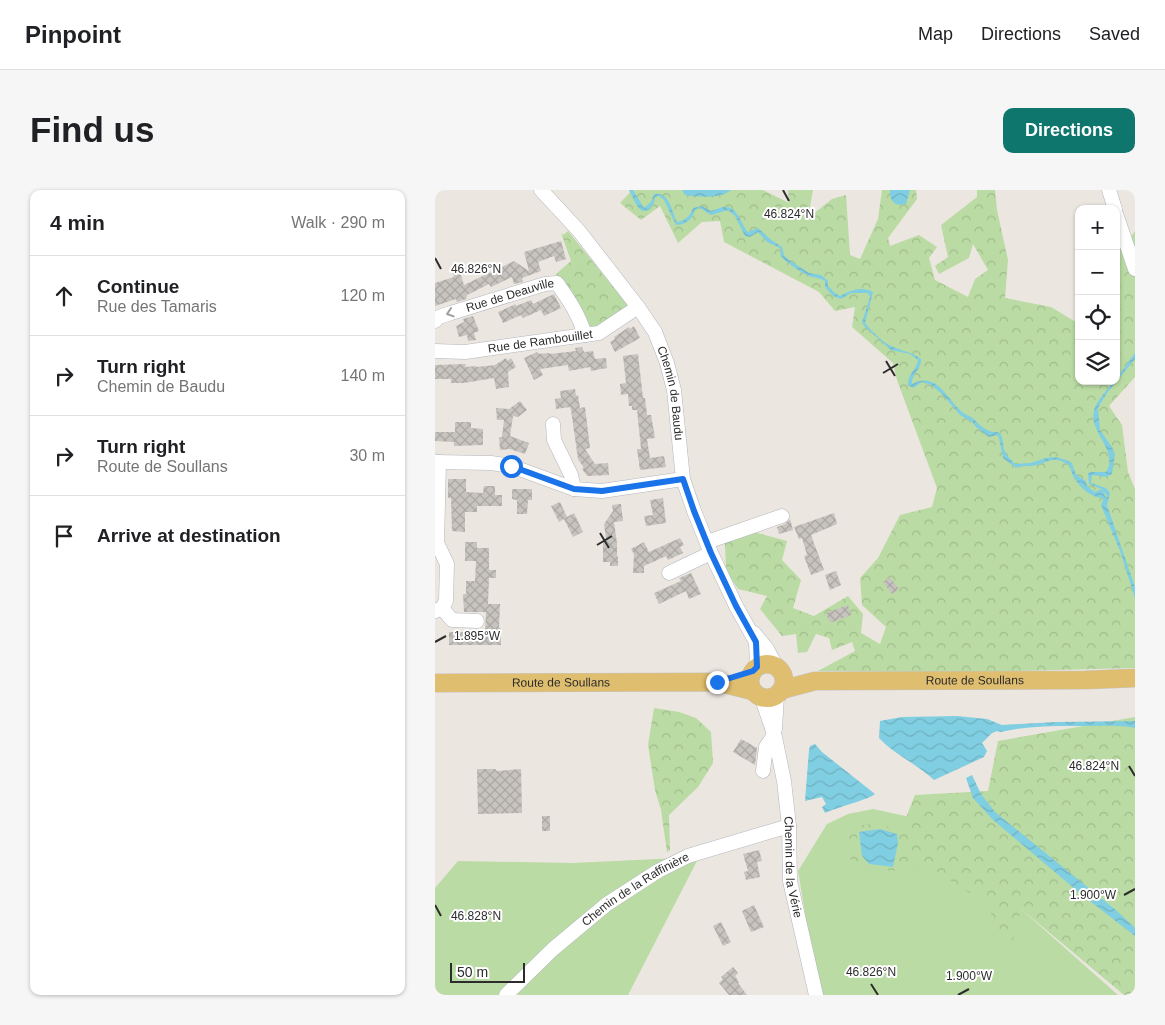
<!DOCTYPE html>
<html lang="en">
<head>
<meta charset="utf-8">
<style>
  :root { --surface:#fff; --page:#f6f6f6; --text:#202124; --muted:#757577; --line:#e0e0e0; --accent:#0f766e }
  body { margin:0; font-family:Arial,sans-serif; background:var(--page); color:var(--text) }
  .controls { position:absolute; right:15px; top:15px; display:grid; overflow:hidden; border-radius:10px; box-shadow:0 1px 4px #0004 }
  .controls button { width:45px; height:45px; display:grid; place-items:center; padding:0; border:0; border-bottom:1px solid var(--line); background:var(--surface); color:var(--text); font:25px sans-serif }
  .scale { position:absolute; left:15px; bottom:12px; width:75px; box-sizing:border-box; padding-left:5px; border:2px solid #2c2c2c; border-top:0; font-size:14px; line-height:18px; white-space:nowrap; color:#2c2c2c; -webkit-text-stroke:4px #fff; paint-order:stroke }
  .stop { position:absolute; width:15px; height:15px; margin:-11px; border:4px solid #1a73e8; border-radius:50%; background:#fff }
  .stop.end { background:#1a73e8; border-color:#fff; box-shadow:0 1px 5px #0008 }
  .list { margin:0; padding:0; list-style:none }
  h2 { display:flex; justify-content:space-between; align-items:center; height:65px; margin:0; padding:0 20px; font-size:21px }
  h2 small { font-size:16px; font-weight:400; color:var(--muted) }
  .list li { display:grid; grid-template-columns:32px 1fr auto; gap:15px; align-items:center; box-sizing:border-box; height:80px; padding:0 20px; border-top:1px solid var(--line) }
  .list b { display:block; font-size:19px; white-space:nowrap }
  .list p { margin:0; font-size:16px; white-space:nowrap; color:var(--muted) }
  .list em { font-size:16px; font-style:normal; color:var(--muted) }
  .icon { flex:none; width:28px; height:28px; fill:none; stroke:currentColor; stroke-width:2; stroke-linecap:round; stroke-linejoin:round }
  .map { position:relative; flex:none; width:700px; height:805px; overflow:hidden; border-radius:10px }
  header { display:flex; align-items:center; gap:30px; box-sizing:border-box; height:70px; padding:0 25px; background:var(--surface); border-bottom:1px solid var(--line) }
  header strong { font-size:24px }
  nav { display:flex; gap:28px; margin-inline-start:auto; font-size:18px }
  .intro { display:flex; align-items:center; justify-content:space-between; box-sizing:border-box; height:120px; padding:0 30px }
  h1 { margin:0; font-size:35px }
  .button { padding:12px 22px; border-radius:10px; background:var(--accent); color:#fff; font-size:18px; font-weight:700 }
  main { display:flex; gap:30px; padding:0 30px }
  aside { flex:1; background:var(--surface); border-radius:10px; box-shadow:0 1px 4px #0004 }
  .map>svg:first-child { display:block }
</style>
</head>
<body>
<header>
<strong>Pinpoint</strong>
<nav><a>Map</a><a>Directions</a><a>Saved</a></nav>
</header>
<div class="intro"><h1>Find us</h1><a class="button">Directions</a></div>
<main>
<aside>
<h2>4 min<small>Walk · 290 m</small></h2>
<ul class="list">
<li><svg class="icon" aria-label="ahead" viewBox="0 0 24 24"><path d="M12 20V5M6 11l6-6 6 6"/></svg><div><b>Continue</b><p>Rue des Tamaris</p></div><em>120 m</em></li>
<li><svg class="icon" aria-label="right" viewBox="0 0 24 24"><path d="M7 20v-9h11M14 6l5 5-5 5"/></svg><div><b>Turn right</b><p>Chemin de Baudu</p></div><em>140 m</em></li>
<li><svg class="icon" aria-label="right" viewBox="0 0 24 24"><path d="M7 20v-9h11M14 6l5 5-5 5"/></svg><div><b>Turn right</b><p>Route de Soullans</p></div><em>30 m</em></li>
<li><svg class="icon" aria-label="arrive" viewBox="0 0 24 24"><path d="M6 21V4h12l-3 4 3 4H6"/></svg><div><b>Arrive at destination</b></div></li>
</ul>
</aside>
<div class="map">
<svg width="700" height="805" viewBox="0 0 700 805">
  <defs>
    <pattern id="forest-crowns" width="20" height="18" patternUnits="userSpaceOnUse" patternTransform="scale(1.25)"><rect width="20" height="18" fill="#badba3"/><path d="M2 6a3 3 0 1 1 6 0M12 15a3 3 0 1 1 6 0" fill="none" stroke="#a0bc8c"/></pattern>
    <pattern id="water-waves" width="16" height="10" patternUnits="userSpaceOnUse" patternTransform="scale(1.25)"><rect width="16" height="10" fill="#80cee1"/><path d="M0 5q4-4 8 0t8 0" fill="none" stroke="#6fb1c1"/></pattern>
    <pattern id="building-cross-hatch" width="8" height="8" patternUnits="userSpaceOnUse" patternTransform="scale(1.25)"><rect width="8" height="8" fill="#c7c3bf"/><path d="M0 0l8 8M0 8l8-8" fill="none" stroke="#aba8a4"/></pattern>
  </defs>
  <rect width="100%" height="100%" fill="#ece6e0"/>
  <g fill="#badba3">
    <polygon points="438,619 475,627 586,719 683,805 387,805 376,758 363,681 392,634 413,624"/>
    <polygon points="264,667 193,805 0,805 0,698 23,671 138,673"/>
  </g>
  <g fill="url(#forest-crowns)">
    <polygon points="197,0 328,0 354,13 353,0 378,0 373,28 397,9 411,5 415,65 425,69 443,29 447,0 481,0 482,9 453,48 455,56 484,45 502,57 494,68 500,90 533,107 540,89 553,80 538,54 534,68 504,84 500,76 513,67 506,35 542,7 542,0 560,0 562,20 573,70 570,108 616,117 644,134 644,191 681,191 681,61 695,48 700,41 700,187 674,216 687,235 693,282 700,299 700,478 544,482 383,481 420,461 417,452 397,460 394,448 381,444 372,462 363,463 361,444 347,446 325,419 332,406 303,399 291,381 290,353 319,342 352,351 347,370 366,390 358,418 379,426 413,406 428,424 426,443 445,454 451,437 427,415 425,388 443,368 465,325 497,317 502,298 462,190 458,173 417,137 420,117 400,121 384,102 289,52 285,31 267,32 243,53 225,16 206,30 185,13"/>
    <path d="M133,41L192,114V118C181,127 167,143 153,135L149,125L121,84L136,71L126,43L128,45Z"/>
    <polygon points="219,518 244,522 261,528 276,542 278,573 263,597 234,625 235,660 232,662 226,620 220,600 213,555"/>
    <polygon points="700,527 700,805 689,805 586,719 575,760 551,714 501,681 482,678 456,681 431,678 416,670 406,643 421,640 426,671 461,675 466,651 458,644 410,636 443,634 466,640 480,605 553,601 563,551"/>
  </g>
  <g fill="url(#water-waves)">
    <path d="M194,0H198L209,18L216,12L219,4C235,2 236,20 242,32C250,31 256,25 258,18L267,16L276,21C280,20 284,18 288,17C303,15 305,34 313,42L323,38L335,49L347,57L349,65L354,70L374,83L386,85L393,91V96L400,103L405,106C416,100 427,96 438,102L430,133C437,142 450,155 461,158C472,163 475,161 486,169C487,179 476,184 477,194C502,181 511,208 527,222C531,225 536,226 540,230C546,237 554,243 563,242C569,247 567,252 569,259C571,265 575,269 580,274C586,273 594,274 599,272C615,266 622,265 637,273C641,286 641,285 651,291L652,296L660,302L664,300H667L671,308L672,306L666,299L654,294L653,284L655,282H670L672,281C683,257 651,242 660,217C664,208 673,199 679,191H681V189L700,163V169L672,203L663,218L665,240L677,257L680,264L677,284L671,287L657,285L656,293L671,298L675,303L672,315L700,397V408L685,361L666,315L668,310L667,308C651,306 637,290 635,276C616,263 613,274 597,276C591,276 586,276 581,278L568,268L564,248L562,245L554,247L541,237L537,232L525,225L507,204L496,195L487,192L478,198L473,195C472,185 482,179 483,170L475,164L456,160L429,136L427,132L435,107L433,103H416L406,109L398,106L390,97V91C384,87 378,88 372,85C367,83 348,70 346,66C345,63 346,61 345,58L332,52L323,42L315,47L310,46L300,26L293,20L276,25L265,18L260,20C258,29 250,35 241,35L229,10L224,6L220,7L219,13L214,20L207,21L202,16Z"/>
    <path d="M247,0H296C286,9 263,7 250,5Z"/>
    <path d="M455,0H475L471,14C460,17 454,11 455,0Z"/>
    <path d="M522,526L552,529L567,535L621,532L700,531V538C686,535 671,536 657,536C626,536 595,535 566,542L562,541L557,543L547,553L552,561L549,567L499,590C482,574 460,565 444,548L445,531L467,527Z"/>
    <path d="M380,554L387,562L440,604C435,609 400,618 390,623L387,617L391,614L387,607L370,611L374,560L375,556Z"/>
    <polygon points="537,585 546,604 560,622 682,721 700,738 700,746 647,705 557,629 538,608 531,588"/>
    <polygon points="445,639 462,644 463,653 458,677 434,674 427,666 424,642"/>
  </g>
  <g fill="url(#building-cross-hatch)">
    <polygon points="126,51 131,69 121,72 119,66 103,72 106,81 87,88 88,92 79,94 77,87 56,97 54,94 32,105 31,109 22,112 21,109 0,116 0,93 19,87 17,82 24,79 29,95 79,71 94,81 89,62"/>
    <polygon points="119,104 126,118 109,126 106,120 88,128 86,125 68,133 63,122 81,114 81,116 96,110 98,114"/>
    <polygon points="38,126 44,141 39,143 41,150 33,151 32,145 24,147 21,136 29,132 28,129"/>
    <polygon points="199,136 205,148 180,162 175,152 180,149 179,147 194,137 195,139"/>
    <polygon points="147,157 149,162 158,161 160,169 171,168 172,178 156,181 155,177 134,181 133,175 105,179 108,185 99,190 89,168 102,162 104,164 114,163 115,164 141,161 140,158"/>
    <polygon points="203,164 208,208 210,208 212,225 216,225 220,248 212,249 215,268 229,266 231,277 205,280 202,259 206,259 202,220 197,220 197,216 194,216 193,204 186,205 185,194 191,193 188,166"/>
    <polygon points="71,168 72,171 76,168 81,177 73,182 74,197 61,199 59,188 29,193 16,193 16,189 0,189 0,175 31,174 30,177 41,176 42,177 60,175"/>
    <polygon points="140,199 141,206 143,205 145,218 150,217 155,258 150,259 160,274 173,273 174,285 152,286 147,279 149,278 143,269 136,220 135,217 121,219 120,209 126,208 125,201"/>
    <polygon points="85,211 92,220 83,227 78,226 75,246 94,253 90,264 75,259 65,260 64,247 67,247 69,230 62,230 61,218 74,219"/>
    <polygon points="20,232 36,232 36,238 48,239 48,255 19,256 19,252 0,251 0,242 20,242"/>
    <polygon points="13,289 31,289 31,302 48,303 49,296 60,296 60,305 67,305 67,316 42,316 42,322 30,322 30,342 17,341 16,308 13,308"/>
    <polygon points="77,299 97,299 97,310 93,310 92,324 82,324 82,310 77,309"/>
    <polygon points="228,308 231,333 211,336 209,326 218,325 215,310"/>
    <polygon points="125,312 132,327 139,323 148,342 138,347 129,329 124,332 116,316"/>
    <polygon points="186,314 188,331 179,332 182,353 182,367 183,366 183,376 175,376 175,372 168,372 168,349 171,349 169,334 178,321 177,315"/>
    <polygon points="399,323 402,334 376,345 389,380 376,385 369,366 372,365 367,348 364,349 359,337"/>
    <polygon points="355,329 358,340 344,344 342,337 350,334"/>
    <polygon points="245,348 249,355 245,357 248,363 233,370 231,366 209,376 209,383 198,383 199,364 196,359 209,352 214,362"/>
    <polygon points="30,352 42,352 42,358 54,358 54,380 61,380 61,388 54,388 53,414 65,414 64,438 66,438 66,455 14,455 14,442 50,442 51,422 29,422 28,404 31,404 31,391 40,391 41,371 30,371"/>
    <polygon points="401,381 406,395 395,400 390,385"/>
    <polygon points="256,383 266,404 254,409 251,401 224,414 219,403 246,391 244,388"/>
    <polygon points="455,387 464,399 457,404 448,392"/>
    <polygon points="413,415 416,425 395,433 391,423"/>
    <polygon points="306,549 322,558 320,575 298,562"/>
    <polygon points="42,579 60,579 62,581 86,579 87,623 43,624"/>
    <rect x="107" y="626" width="8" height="15"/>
    <polygon points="324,660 327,671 322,672 325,687 311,690 309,682 313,681 308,664"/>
    <polygon points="319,715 329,737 316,742 307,721"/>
    <polygon points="286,732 296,752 288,756 278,736"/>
    <polygon points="298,777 303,783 300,786 304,792 303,793 312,805 294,805 284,793 288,789 286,787"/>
  </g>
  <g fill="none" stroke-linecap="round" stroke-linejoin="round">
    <defs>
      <g id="minor">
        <path id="s1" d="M106,0L144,41L203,117L220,142L232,173L239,200L248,289L259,321L276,363L301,416L321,452L322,477"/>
        <polyline points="674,0 680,19"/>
        <polyline points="681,24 700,79"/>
        <path id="s2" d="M0,131L4,127L16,123L110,94L122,93C134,110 144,125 150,145"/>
        <path id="s3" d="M0,161L30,162L164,143L203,117"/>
        <polyline points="118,234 119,250 136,285 139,299"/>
        <polyline points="0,272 56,273 76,276 139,299 167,301 248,289"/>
        <polyline points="272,352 347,326"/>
        <polyline points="234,383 276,363"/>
        <polyline points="7,418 17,430 42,431"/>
        <polyline points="0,421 7,418 11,411 12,374 2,353 4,272"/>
        <polyline points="319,443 332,459 341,476"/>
        <path id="s4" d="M326,506L340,547L349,591L354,636L355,691L381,805"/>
        <polyline points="340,539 342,505"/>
        <polyline points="328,581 331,557 339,545"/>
        <path id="s5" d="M71,805L118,759L172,714L223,681L253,666L354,636"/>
      </g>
      <g id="major">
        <circle cx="332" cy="491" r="17"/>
        <path id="s6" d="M0,493L282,492L318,501"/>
        <path id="s7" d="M346,500L380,491L650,490L700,488"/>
      </g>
    </defs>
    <use href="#minor" stroke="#b3b6be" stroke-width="15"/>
    <use href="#major" stroke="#c4c4c4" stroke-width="19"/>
    <use href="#minor" stroke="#fff" stroke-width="14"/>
    <use href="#major" stroke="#e0be70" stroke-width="18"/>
  </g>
  <defs><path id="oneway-chevron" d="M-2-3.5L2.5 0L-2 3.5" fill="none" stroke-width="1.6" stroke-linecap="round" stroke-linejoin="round" transform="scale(1.25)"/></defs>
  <use stroke="#a0a0a0" href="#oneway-chevron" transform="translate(15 123) rotate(162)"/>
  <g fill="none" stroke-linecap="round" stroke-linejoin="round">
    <polyline stroke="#1a73e8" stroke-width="6" points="76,276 139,299 167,301 248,289 259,321 276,363 301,416 321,452 322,477 318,481 282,492"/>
  </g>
  <path fill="none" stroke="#2c2c2c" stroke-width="2" d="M348,0L354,11M0,68L6,79M451,171L460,186M448,183L463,174M165,343L174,358M162,355L177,346M0,452L11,446M694,576L700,586M689,705L700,699M0,715L6,726M436,794L443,805M523,805L534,799"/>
  <g text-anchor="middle" stroke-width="4" stroke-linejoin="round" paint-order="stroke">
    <g font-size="12" fill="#2c2c2c" stroke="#fff">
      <text dy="4" stroke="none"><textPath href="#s2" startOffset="80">Rue de Deauville</textPath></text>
      <text dy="4" stroke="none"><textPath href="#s3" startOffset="106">Rue de Rambouillet</textPath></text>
      <text dy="4" stroke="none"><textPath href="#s1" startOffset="246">Chemin de Baudu</textPath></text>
      <text dy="4" stroke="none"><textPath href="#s7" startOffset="195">Route de Soullans</textPath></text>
      <text dy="4" stroke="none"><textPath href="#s6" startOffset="126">Route de Soullans</textPath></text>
      <text dy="4" stroke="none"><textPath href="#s4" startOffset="175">Chemin de la Vérie</textPath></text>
      <text dy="4" stroke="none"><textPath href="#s5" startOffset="168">Chemin de la Raffinière</textPath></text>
    </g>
  </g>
  <g font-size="12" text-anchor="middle" fill="#2c2c2c" stroke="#fff" stroke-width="4" stroke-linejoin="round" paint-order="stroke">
    <text x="354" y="28">46.824°N</text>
    <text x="41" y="83">46.826°N</text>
    <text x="42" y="450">1.895°W</text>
    <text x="659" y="580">46.824°N</text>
    <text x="658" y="709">1.900°W</text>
    <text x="41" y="730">46.828°N</text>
    <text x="436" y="786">46.826°N</text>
    <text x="534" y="790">1.900°W</text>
  </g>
</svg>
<div class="controls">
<button>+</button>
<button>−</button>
<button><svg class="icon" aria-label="locate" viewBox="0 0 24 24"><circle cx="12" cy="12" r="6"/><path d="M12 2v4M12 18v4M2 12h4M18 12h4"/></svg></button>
<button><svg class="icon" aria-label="layers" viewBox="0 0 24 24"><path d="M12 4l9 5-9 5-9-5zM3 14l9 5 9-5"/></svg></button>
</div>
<div class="scale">50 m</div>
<div class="stop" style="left:76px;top:276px"></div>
<div class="stop end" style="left:282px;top:492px"></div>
</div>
</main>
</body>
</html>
